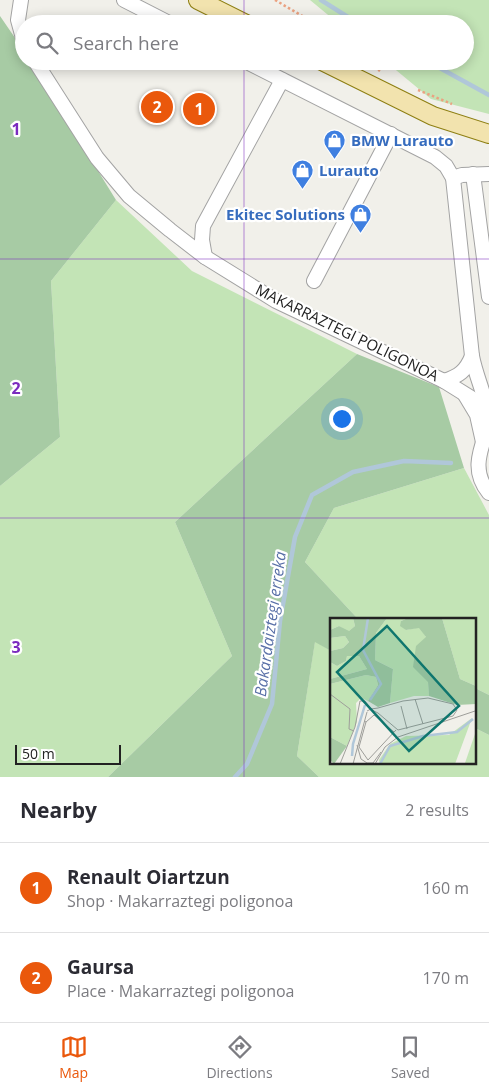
<!DOCTYPE html>
<html lang="en">
<head>
<meta charset="utf-8">
<style>
  :root { --surface:#fff; --page:#f2f2f3; --text:#2b2b33; --muted:#7c7c81; --line:#e1e1e2; --accent:#ea580c }
  body { margin:0; font-family:"Open Sans",sans-serif; background:var(--page); color:var(--text) }
  .scale { position:absolute; left:15px; bottom:12px; width:106px; box-sizing:border-box; padding-left:5px; border:2px solid #222; border-top:0; font-size:14px; line-height:18px; white-space:nowrap; color:#222; -webkit-text-stroke:4px #fff; paint-order:stroke }
  .you { position:absolute; left:341px; top:418px; width:18px; height:18px; margin:-12px; border:4px solid #fff; border-radius:50%; background:#1a73e8; box-shadow:0 0 0 8px #1a73e833 }
  .badge { display:grid; place-items:center; width:32px; height:32px; border-radius:50%; background:var(--accent); color:#fff; font-size:16px; font-weight:700 }
  .pin { position:absolute; translate:-50% -50%; border:2px solid #fff; box-shadow:0 1px 5px #0006 }
  .list { margin:0; padding:0; list-style:none }
  h2 { display:flex; justify-content:space-between; align-items:center; height:65px; margin:0; padding:0 20px; font-size:21px }
  h2 small { font-size:16px; font-weight:400; color:var(--muted) }
  .list li { display:grid; grid-template-columns:32px 1fr auto; gap:15px; align-items:center; box-sizing:border-box; height:90px; padding:0 20px; border-top:1px solid var(--line) }
  .list b { display:block; font-size:19px; white-space:nowrap }
  .list p { margin:0; font-size:16px; white-space:nowrap; color:var(--muted) }
  .list em { font-size:16px; font-style:normal; color:var(--muted) }
  .icon { flex:none; width:28px; height:28px; fill:none; stroke:currentColor; stroke-width:2; stroke-linecap:round; stroke-linejoin:round }
  .map { position:relative; flex:none; width:489px; height:777px; overflow:hidden }
  .search { position:absolute; background:var(--surface); box-shadow:0 2px 12px #0003; left:15px; right:15px; top:15px; height:55px; display:flex; align-items:center; gap:12px; box-sizing:border-box; padding:0 18px; border-radius:28px; color:var(--muted); font-size:19px }
  .sheet { height:245px; background:var(--surface) }
  nav { display:flex; justify-content:space-around; align-items:center; box-sizing:border-box; height:70px; border-top:1px solid var(--line); background:var(--surface); font-size:14px; color:var(--muted) }
  nav a { display:grid; justify-items:center; gap:2px }
  nav .on { color:var(--accent) }
  .map>svg:first-child { display:block }
</style>
</head>
<body>
<div class="map">
<svg width="489" height="777" viewBox="0 0 489 777">
  <rect width="100%" height="100%" fill="#f1f0ea"/>
  <g fill="#c3e4b6">
    <polygon points="310,0 489,0 489,114 431,99 385,61 465,61 465,24 339,24"/>
    <polygon points="116,200 192,271 357,354 175,522 232,656 108,777 0,777 0,486 60,437 51,281"/>
    <polygon points="464,468 489,515 489,695 475,688 475,620 358,619 305,562 334,508"/>
    <polygon points="315,641 331,651 332,763 475,763 475,728 489,735 489,777 319,777 297,756"/>
  </g>
  <g fill="#a7cba4">
    <polygon points="0,16 24,51 24,61 30,61 116,200 51,281 60,437 0,486"/>
    <polygon points="357,354 439,387 464,468 334,508 305,562 358,619 332,620 331,651 315,642 297,756 319,777 108,777 232,656 175,522"/>
    <polygon points="475,688 489,695 489,735 475,728"/>
  </g>
  <g fill="none" stroke-linecap="round" stroke-linejoin="round">
    <g stroke="#b0c7d9" stroke-width="4.5">
      <polyline points="321,0 359,24"/>
      <polyline points="427,61 489,95"/>
      <polyline points="235,777 247,764 272,704 280,621 295,537 312,495 353,472 404,461 451,463"/>
    </g>
    <defs>
      <g id="minor">
        <polyline points="21,0 18,20 24,42"/>
        <polyline points="124,0 171,24"/>
        <polyline points="35,61 97,158 129,196 170,230 205,257 276,301 444,381 489,409"/>
        <path d="M245,61L435,157L446,166L453,178L472,356C476,378 488,400 489,423"/>
        <polyline points="473,174 489,297"/>
        <polyline points="453,178 462,175 489,174"/>
        <polyline points="205,257 202,240 203,226 282,80"/>
        <polyline points="314,281 391,134"/>
        <path d="M444,381C459,376 466,371 472,356"/>
        <polyline points="465,395 477,415 483,442"/>
        <path d="M489,424C481,449 470,470 489,493"/>
      </g>
      <g id="major">
        <polyline points="198,0 246,24"/>
        <polyline points="322,61 433,116 489,134"/>
      </g>
    </defs>
    <use href="#minor" stroke="#a3a3a3" stroke-width="16"/>
    <use href="#major" stroke="#8e7f12" stroke-width="20"/>
    <g stroke="#eba281" stroke-width="2.5" stroke-dasharray="2.5 2.5" stroke-linecap="butt">
      <polyline points="275,0 316,24"/>
      <polyline points="366,61 380,71"/>
      <polyline points="418,90 452,104"/>
    </g>
    <use href="#minor" stroke="#fff" stroke-width="14"/>
    <use href="#major" stroke="#f2e3ae" stroke-width="18"/>
  </g>
  <path fill="none" stroke="#7b2cbf" stroke-width="1" stroke-opacity="0.55" d="M244,0V24M244,61V777M0,259H489M0,518H489"/>
  <defs>
    <symbol id="shop-pin" viewBox="-11 -11 22 30"><path d="M0 17L-7.5 6A9.5 9.5 0 1 1 7.5 6Z" fill="#3f7fe0" stroke="#fff"/><path d="M-5-2.5h2.3a2.7 3.5 0 0 1 5.4 0H5L5.5 6h-11ZM-1.5-2.5h3a1.5 2.3 0 0 0-3 0Z" fill="#fff"/></symbol>
  </defs>
  <g fill-rule="evenodd">
    <use href="#shop-pin" x="322" y="128" width="25" height="34"/>
    <use href="#shop-pin" x="290" y="158" width="25" height="34"/>
    <use href="#shop-pin" x="348" y="202" width="25" height="34"/>
  </g>
  <g text-anchor="middle" stroke-width="4.5" stroke-linejoin="round" paint-order="stroke">
    <g font-size="15" font-weight="bold" fill="#366cbe" stroke="#fff" text-anchor="start">
      <text x="351" y="146">BMW Lurauto</text>
      <text x="319" y="176">Lurauto</text>
      <text x="345" y="220" text-anchor="end">Ekitec Solutions</text>
    </g>
    <g font-size="15" fill="#222" stroke="#fff">
      <text transform="translate(347 333) rotate(26)" y="5">MAKARRAZTEGI POLIGONOA</text>
    </g>
    <g font-size="16" font-style="italic" fill="#586fa7" stroke="#fff">
      <text transform="translate(270 624) rotate(-82)" y="6">Bakardaiztegi erreka</text>
    </g>
  </g>
  <g transform="translate(330 618)">
    <rect width="146" height="146" fill="#f1f0ea"/>
    <path d="M0,0H23L25,8L18,14L9,8L0,12ZM57,0H78L71,3L76,12L90,9L96,19L99,78H84L60,85L63,51L45,42L46,15ZM112,0H146V68L130,61ZM15,18L19,24L13,30L0,33V20ZM17,38H29L37,51L0,61V44L7,48L16,43ZM36,57L46,59L48,67L38,83L31,80L26,85L27,104L17,128L0,119V66ZM142,100L125,146H50L49,142L60,126L76,118L119,117ZM146,113V146H134L135,145Z" fill="#c3e4b6"/>
    <path d="M23,0H57L46,15L45,42L63,51L60,85L48,89L38,83L48,67L46,59L36,57L0,66V61L37,51L29,38H17L16,43L7,48L0,44V33L13,30L19,24L15,18L0,20V12L9,8L19,13L25,8ZM78,0H112L130,61L146,68V86L127,87L99,78L98,64L83,49L86,28L96,19L89,10L76,12L70,8L71,3ZM0,119L17,128L4,146L0,142Z" fill="#a7cba4"/>
    <path fill="none" stroke="#b0c7d9" stroke-width="2.5" d="M38,0L33,32L51,66L40,82M22,138L23,126L35,87M50,146L60,128L93,118L127,114L143,101"/>
    <path fill="none" stroke="#9e9e9a" stroke-width="1" d="M0,76L20,91L19,111L24,113M85,81L93,106M71,88L77,111M34,103L36,104L29,129L38,142L66,112M36,104L44,97L64,114M27,127L31,141L37,145H43L51,134M10,146L25,109L30,83H35L41,91L44,93L48,95L68,112L123,98L127,92L123,86L98,80L73,83L48,90L41,91L37,93M23,146L37,94M45,146L55,129L68,119L145,93"/>
    <path fill="#0f766e" fill-opacity="0.15" stroke="#0f766e" stroke-width="2.5" d="M57,8L129,88L79,133L7,54Z"/>
    <rect width="146" height="146" fill="none" stroke="#222" stroke-width="2.5"/>
  </g>
  <g font-size="16" text-anchor="middle" font-weight="bold" fill="#7b2cbf" stroke="#fff" stroke-width="4.5" stroke-linejoin="round" paint-order="stroke">
    <text x="16" y="135">1</text>
    <text x="16" y="394">2</text>
    <text x="16" y="653">3</text>
  </g>
</svg>
<div class="scale">50 m</div>
<div class="you"></div>
<div class="pin badge" style="left:199px;top:109px">1</div>
<div class="pin badge" style="left:157px;top:107px">2</div>
<div class="search"><svg class="icon" aria-label="search" viewBox="0 0 24 24"><circle cx="10" cy="10" r="6"/><path d="M15 15l6 6"/></svg>Search here</div>
</div>
<section class="sheet">
<h2>Nearby<small>2 results</small></h2>
<ul class="list">
<li><span class="badge">1</span><div><b>Renault Oiartzun</b><p>Shop · Makarraztegi poligonoa</p></div><em>160 m</em></li>
<li><span class="badge">2</span><div><b>Gaursa</b><p>Place · Makarraztegi poligonoa</p></div><em>170 m</em></li>
</ul>
</section>
<nav>
<a class="on"><svg class="icon" aria-label="map" viewBox="0 0 24 24"><path d="M3 6l6-2 6 2 6-2v14l-6 2-6-2-6 2zM9 4v14M15 6v14"/></svg>Map</a>
<a><svg class="icon" aria-label="directions" viewBox="0 0 24 24"><path d="M12 3l9 9-9 9-9-9zM9 14v-3h6M13 9l2 2-2 2"/></svg>Directions</a>
<a><svg class="icon" aria-label="saved" viewBox="0 0 24 24"><path d="M7 4h10v16l-5-4-5 4z"/></svg>Saved</a>
</nav>
</body>
</html>
